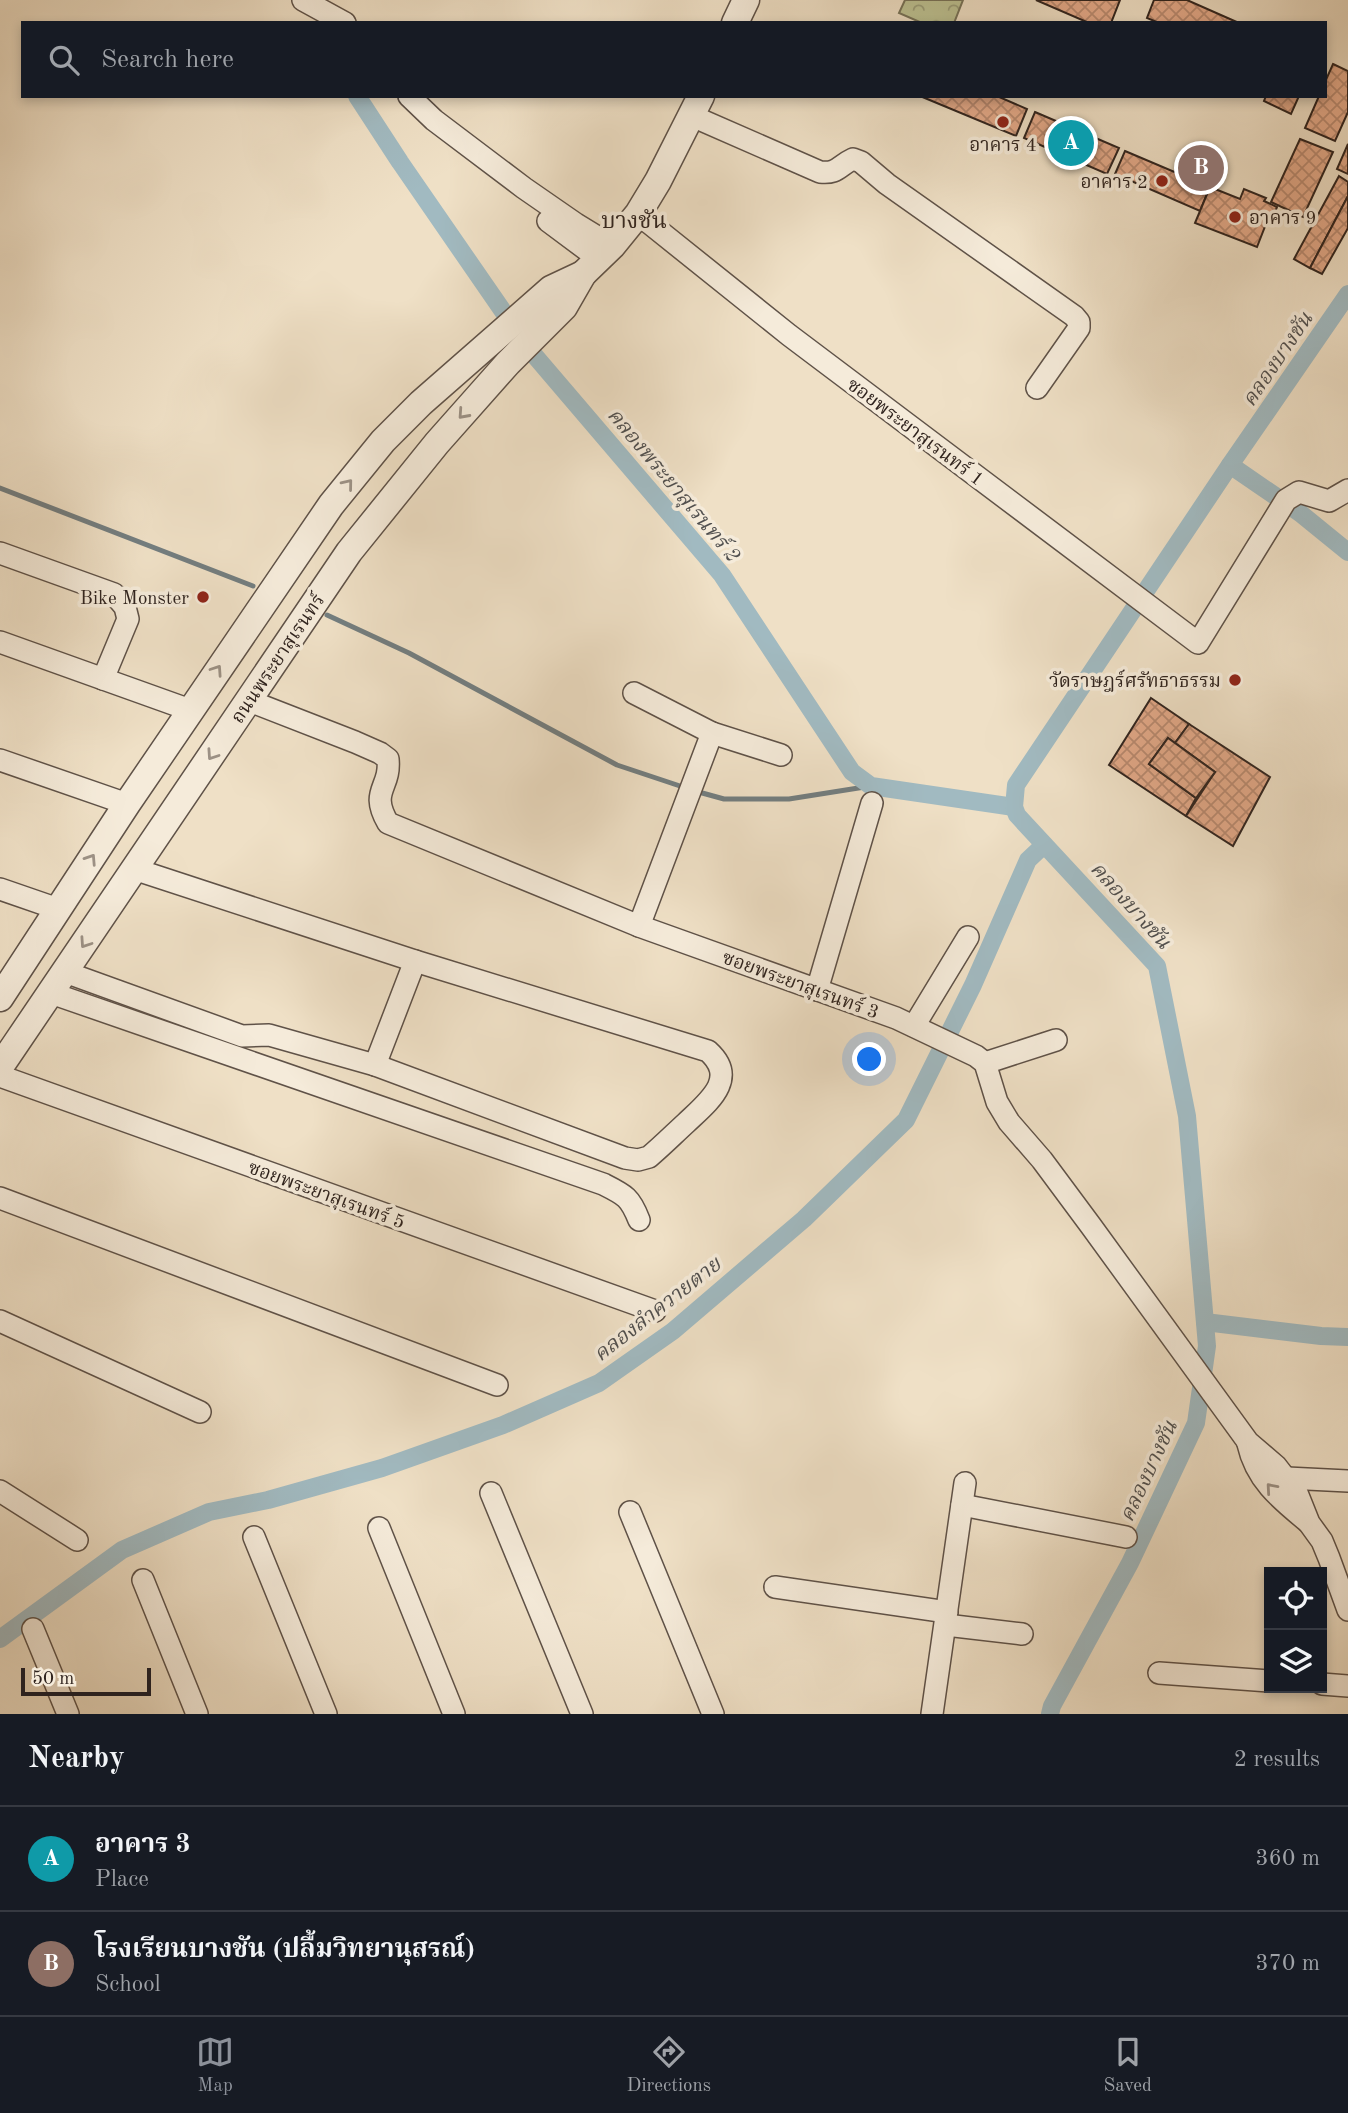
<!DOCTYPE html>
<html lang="en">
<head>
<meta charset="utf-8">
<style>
  :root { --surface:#171b24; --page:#242831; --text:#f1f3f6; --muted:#9ea1a6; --line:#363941; --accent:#8c9099 }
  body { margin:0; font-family:"Old Standard TT","Noto Serif Thai",serif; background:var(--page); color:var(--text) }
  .controls { position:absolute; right:21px; bottom:21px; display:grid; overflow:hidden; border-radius:0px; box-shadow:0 4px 10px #0003 }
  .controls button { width:63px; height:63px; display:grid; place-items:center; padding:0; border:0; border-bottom:2px solid var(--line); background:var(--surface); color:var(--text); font:35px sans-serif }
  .scale { position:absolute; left:21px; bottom:18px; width:130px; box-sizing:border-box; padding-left:7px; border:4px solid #2f231e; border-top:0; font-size:19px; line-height:24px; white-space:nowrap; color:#2f231e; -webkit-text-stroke:5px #f5ebda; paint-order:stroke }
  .you { position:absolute; left:870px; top:1060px; width:24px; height:24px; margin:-18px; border:5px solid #fff; border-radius:50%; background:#1a73e8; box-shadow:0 0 0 10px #1a73e833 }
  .badge { display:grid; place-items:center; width:46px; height:46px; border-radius:50%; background:var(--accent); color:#fff; font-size:23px; font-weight:700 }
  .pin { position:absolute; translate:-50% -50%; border:4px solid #fff; box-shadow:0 2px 7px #0006 }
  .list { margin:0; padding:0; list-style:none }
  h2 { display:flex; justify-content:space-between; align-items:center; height:91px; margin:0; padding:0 28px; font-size:30px }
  h2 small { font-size:23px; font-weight:400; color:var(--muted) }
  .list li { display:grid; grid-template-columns:46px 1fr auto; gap:21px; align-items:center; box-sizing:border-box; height:105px; padding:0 28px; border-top:2px solid var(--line) }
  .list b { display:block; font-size:26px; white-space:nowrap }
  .list p { margin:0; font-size:23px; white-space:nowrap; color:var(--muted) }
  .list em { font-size:23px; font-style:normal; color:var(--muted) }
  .icon { flex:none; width:38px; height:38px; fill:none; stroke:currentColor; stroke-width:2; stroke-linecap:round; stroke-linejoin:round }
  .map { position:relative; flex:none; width:1348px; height:1714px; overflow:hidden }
  .search { position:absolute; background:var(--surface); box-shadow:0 4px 10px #0003; left:21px; right:21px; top:21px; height:77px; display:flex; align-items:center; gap:18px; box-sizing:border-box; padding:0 24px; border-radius:0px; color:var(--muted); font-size:26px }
  .sheet { height:301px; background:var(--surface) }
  nav { display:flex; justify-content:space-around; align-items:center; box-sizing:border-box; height:98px; border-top:2px solid var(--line); background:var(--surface); font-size:19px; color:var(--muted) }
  nav a { display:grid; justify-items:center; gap:4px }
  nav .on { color:var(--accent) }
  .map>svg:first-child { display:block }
</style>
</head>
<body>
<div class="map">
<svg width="1348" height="1714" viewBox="0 0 1348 1714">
  <defs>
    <pattern id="park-crowns" width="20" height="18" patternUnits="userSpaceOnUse" patternTransform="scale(1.75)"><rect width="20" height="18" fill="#bcc192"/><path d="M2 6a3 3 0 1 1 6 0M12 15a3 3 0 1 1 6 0" fill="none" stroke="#999c77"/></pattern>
    <pattern id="building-cross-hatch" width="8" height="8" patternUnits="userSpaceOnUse" patternTransform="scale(1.75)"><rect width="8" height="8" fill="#e3a989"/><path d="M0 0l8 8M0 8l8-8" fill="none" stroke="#b8896f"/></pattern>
  </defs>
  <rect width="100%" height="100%" fill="#efe0c6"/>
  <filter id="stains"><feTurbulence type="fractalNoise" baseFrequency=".00286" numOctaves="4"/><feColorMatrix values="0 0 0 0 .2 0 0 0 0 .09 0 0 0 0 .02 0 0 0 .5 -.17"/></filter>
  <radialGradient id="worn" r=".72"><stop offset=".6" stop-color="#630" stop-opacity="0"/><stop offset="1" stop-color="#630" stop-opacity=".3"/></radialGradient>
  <polygon fill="url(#park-crowns)" stroke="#767258" stroke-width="2" points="905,0 963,0 954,23 922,23 899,13"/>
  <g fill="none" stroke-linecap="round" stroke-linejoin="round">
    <g stroke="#737e80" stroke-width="5">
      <polyline points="0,488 253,586"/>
      <polyline points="327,615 409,653 617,765 686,788"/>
      <polyline points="695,791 724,799 789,799 871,786"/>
    </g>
    <g stroke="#a1bac1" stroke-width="18">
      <polyline points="357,96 400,162 529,349 722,575 852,772 871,786 1014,807"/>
      <polyline points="1230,465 1300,513 1348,552"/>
      <polyline points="1205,1322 1321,1336 1348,1337"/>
      <polyline points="0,1639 122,1550 209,1512 268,1500 382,1468 503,1425 599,1383 673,1331 804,1219 906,1120 973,985 1028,860 1044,845"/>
      <polyline points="1050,1714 1052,1706 1130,1563 1196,1423 1207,1346 1187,1116 1157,966 1017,815 1014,807 1016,785 1230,465 1348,294"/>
    </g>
  </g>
  <g fill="url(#building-cross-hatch)" stroke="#2f231e" stroke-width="2">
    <polygon points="1036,0 1120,0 1111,23 1089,23"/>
    <polygon points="1154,0 1187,0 1239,23 1159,23 1147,18"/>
    <polygon points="1333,64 1348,71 1348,112 1335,141 1305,128 1319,96 1325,96 1325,82"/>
    <polygon points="920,96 997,96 1027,109 1016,136"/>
    <polygon points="1266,96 1299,96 1291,114 1264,101"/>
    <polygon points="1035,112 1119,148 1107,174 1024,138"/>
    <polygon points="1300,139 1333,152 1303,217 1271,202"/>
    <polygon points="1348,144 1348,174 1337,169"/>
    <polygon points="1125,151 1210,187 1200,211 1115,174"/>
    <polygon points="1339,176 1348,182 1348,196 1310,268 1294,259"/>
    <polygon points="1210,187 1240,199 1244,189 1266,198 1264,201 1277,207 1270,225 1266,224 1257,247 1195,223"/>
    <polygon points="1348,196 1348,228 1322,274 1310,268"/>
    <polygon points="1151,698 1189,724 1175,743 1168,738 1149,764 1196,798 1186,816 1109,765"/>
    <polygon points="1189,724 1270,777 1233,846 1186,816 1215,772 1175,743"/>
    <polygon points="1168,738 1215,772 1196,798 1149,764"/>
  </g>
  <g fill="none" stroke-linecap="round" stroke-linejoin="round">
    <defs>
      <g id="minor">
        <polyline points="303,0 345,23"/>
        <polyline points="409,96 434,120 524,188 576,224 612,246"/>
        <path d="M692,116L820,172C838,174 838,166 853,159L861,162L887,184L1074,316L1079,322V328L1037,388"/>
        <polyline points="638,214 789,335 1198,643 1286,500 1299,492 1329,501 1348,490"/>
        <polyline points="548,221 599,259"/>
        <polyline points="0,553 114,594 125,607 128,619 103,679"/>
        <polyline points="0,642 190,710"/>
        <polyline points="634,693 712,733 639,926"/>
        <path d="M247,700L355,742L380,753L388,759C391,789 369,790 388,823L639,926L896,1018L976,1056L985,1063L997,1102L1009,1122L1042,1160L1091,1226L1248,1442L1276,1466L1297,1493L1309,1523L1322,1541L1329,1558L1348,1610"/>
        <polyline points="712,733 781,755"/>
        <polyline points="0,760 127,804"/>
        <polyline points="0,889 58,909"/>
        <path d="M65,972L242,1036L269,1035L375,1065L625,1158L638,1160L649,1157C662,1146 674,1134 686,1123C708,1102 739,1079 708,1051L415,961L134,869"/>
        <polyline points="817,990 872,803"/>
        <path d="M51,993L603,1184C625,1195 630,1197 639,1220"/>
        <polyline points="914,1026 968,937"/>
        <polyline points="985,1063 1056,1040"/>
        <polyline points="375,1065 415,961"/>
        <polyline points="0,1076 655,1311"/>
        <polyline points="0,1198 497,1385"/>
        <polyline points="0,1321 200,1412"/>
        <path d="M1248,1444C1256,1480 1280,1499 1308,1522"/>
        <polyline points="1287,1478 1348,1481"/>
        <polyline points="0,1491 77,1540"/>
        <polyline points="491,1493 582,1714"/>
        <polyline points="962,1505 1126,1537"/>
        <polyline points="630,1512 713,1714"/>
        <polyline points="379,1528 454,1714"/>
        <polyline points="254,1537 326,1714"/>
        <polyline points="143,1580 197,1714"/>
        <polyline points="775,1587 947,1612"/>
        <polyline points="946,1625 1022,1634"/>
        <polyline points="33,1629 68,1714"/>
        <polyline points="1159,1673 1269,1681"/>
        <polyline points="1322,1684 1348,1686"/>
        <polyline points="932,1714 965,1483"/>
      </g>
      <g id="tertiary">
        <polyline points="735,23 746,0"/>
        <polyline points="0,998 127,804 331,505 383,441 421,403 551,289 583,274"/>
        <polyline points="0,1067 349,552 437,443 508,363 564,307 583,274 612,246 638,214 658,181 701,96"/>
      </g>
    </defs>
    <use href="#minor" stroke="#5f5248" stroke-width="24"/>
    <use href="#tertiary" stroke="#5f5248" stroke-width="29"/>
    <use href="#minor" stroke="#f5ebda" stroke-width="21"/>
    <use href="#tertiary" stroke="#f5ebda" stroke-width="26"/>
  </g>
  <defs><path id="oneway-chevron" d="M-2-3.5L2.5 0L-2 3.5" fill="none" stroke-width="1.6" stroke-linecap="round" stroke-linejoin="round" transform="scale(1.75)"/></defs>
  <g stroke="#9c9185">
    <use href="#oneway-chevron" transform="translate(463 414) rotate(132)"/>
    <use href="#oneway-chevron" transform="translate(348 484) rotate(-51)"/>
    <use href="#oneway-chevron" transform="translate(217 670) rotate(-56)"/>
    <use href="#oneway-chevron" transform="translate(212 755) rotate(124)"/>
    <use href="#oneway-chevron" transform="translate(91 859) rotate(-57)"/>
    <use href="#oneway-chevron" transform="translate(85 943) rotate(124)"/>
    <use href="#oneway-chevron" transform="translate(1271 1488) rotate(-131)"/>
  </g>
  <g fill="#8f2418" stroke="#f5ebda" stroke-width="2.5">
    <circle cx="1003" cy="122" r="7"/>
    <circle cx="1162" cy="181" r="7"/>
    <circle cx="1235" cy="217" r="7"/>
    <circle cx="203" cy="597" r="7"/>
    <circle cx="1235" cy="680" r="7"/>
  </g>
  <g text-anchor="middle" stroke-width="7" stroke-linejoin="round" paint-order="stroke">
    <g font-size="19" fill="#2f231e" stroke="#f5ebda" text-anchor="end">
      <text x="1003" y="151" text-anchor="middle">อาคาร 4</text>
      <text x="1148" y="188">อาคาร 2</text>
      <text x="1249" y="224" text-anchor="start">อาคาร 9</text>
      <text x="189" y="604">Bike Monster</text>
      <text x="1221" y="687">วัดราษฎร์ศรัทธาธรรม</text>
    </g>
    <g font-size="19" fill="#2f231e" stroke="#f5ebda">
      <text transform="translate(916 431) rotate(37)" y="7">ซอยพระยาสุเรนทร์ 1</text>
      <text transform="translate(277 658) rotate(-56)" y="7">ถนนพระยาสุเรนทร์</text>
      <text transform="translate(801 984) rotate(20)" y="7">ซอยพระยาสุเรนทร์ 3</text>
      <text transform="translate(327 1194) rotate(20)" y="7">ซอยพระยาสุเรนทร์ 5</text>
    </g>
    <g font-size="21" font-style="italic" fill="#51504f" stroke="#f5ebda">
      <text transform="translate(1277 359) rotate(-56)" y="7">คลองบางชัน</text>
      <text transform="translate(674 485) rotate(50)" y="7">คลองพระยาสุเรนทร์ 2</text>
      <text transform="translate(1131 905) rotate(48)" y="7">คลองบางชัน</text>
      <text transform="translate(657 1309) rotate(-38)" y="7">คลองลำควายตาย</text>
      <text transform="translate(1148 1471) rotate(-65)" y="7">คลองบางชัน</text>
    </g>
    <g font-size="23" fill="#2f231e" stroke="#f5ebda">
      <text x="634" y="228">บางชัน</text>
    </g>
  </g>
  <rect width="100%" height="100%" filter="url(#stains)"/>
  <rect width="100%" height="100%" fill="url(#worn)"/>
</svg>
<div class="controls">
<button><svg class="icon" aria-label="locate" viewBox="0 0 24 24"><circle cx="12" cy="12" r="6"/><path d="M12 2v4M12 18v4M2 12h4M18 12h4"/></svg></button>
<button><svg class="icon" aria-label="layers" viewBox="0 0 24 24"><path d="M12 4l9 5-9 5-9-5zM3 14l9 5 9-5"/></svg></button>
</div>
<div class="scale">50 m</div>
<div class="you"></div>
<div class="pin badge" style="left:1071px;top:143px;background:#0f9aa8">A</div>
<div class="pin badge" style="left:1201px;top:168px;background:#8d6e63">B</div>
<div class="search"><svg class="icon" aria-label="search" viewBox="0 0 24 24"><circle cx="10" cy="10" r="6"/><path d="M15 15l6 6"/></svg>Search here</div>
</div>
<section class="sheet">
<h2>Nearby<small>2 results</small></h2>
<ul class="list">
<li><span class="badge" style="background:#0f9aa8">A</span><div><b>อาคาร 3</b><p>Place</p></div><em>360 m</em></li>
<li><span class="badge" style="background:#8d6e63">B</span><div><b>โรงเรียนบางชัน (ปลื้มวิทยานุสรณ์)</b><p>School</p></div><em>370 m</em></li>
</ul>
</section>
<nav>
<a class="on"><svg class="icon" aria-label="map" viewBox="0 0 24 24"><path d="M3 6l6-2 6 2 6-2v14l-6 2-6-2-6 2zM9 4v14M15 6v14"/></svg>Map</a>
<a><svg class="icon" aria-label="directions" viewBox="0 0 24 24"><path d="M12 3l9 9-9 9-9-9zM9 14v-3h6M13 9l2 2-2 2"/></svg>Directions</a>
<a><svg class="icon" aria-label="saved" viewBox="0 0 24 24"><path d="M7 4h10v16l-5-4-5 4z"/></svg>Saved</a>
</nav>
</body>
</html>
